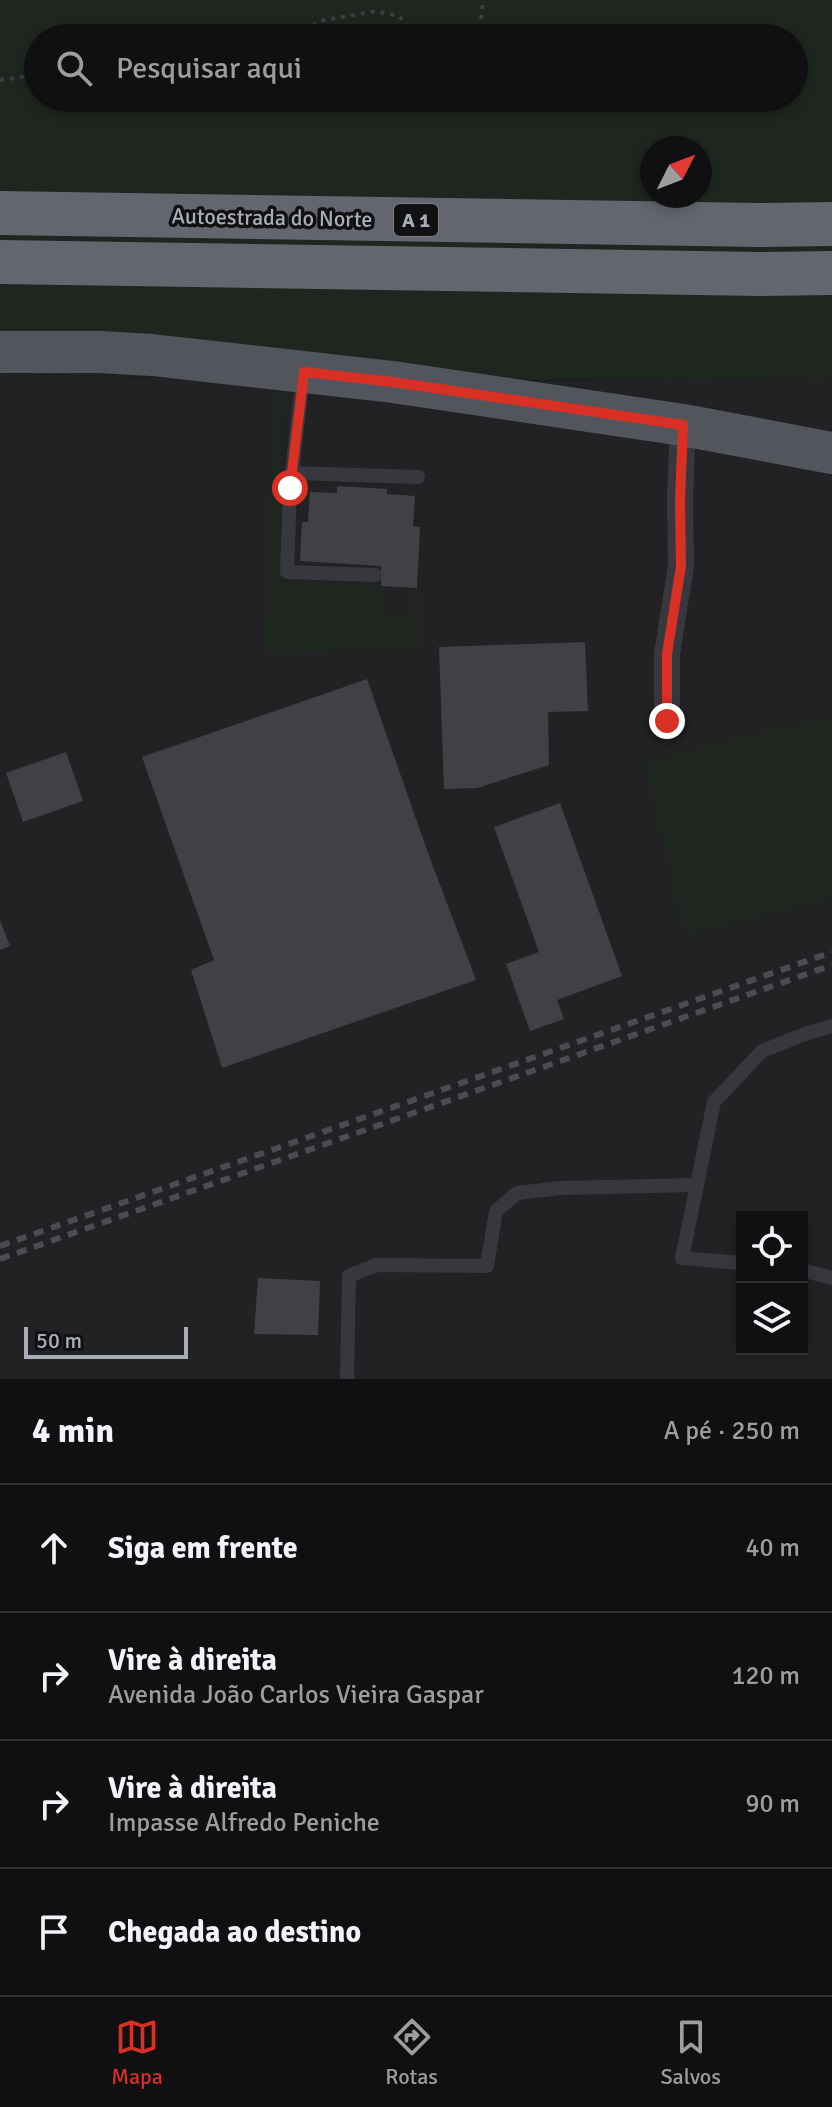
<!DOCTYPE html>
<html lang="pt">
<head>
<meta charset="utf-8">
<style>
  :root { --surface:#101012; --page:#1e1e20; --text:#f1f3f6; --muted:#9c9d9f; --line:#303032; --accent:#d93025 }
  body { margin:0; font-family:Signika,sans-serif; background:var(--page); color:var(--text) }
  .controls { position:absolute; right:24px; bottom:24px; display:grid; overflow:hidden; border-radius:0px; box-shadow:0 4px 12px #0003 }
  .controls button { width:72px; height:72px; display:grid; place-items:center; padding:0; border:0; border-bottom:2px solid var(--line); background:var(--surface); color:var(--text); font:40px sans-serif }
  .compass { position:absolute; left:640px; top:136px; width:72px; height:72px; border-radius:50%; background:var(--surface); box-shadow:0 4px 12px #0003; rotate:48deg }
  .scale { position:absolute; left:24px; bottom:20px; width:164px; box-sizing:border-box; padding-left:8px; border:4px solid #a8adb8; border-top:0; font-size:22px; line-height:28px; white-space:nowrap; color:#a8adb8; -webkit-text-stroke:6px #111113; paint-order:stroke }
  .stop { position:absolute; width:24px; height:24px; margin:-18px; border:6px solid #d93025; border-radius:50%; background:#fff }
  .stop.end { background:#d93025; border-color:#fff; box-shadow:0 2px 8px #0008 }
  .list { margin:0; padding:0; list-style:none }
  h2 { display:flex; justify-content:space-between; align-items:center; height:104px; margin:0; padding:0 32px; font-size:34px }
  h2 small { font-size:26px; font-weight:400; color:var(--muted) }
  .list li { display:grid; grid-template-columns:52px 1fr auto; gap:24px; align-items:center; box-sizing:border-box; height:128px; padding:0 32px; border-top:2px solid var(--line) }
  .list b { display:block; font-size:30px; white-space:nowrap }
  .list p { margin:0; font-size:26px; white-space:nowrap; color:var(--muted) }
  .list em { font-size:26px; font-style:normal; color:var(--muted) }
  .icon { flex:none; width:44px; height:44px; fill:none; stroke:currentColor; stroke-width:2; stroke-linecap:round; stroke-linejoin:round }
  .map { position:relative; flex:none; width:832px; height:1379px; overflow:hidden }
  .search { position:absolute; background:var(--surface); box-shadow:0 4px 12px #0003; left:24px; right:24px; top:24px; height:88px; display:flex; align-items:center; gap:20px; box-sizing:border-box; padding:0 28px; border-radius:44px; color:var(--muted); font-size:30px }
  .sheet { height:616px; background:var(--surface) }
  nav { display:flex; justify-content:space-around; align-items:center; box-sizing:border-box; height:112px; border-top:2px solid var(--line); background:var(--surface); font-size:22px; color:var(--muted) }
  nav a { display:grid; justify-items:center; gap:4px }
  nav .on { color:var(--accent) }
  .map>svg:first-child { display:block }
</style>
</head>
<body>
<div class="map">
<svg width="832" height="1379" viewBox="0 0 832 1379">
  <rect width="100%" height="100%" fill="#161618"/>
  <path fill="#222225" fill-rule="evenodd" d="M0,373L182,378L510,381L832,379V1379H0ZM742,1217H802V1349H742Z"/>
  <g fill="#1e261f" fill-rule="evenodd">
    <path d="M0,0H832V379C555,381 277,381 0,373ZM38,38H794V98H38ZM652,148H700V196H652Z"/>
    <polygon points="273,390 284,392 277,581 384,586 384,615 409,616 410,587 422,588 419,648 263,654"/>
    <polygon points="832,716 832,898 685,934 643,762"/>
  </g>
  <g fill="#404145">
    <polygon points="337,486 387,489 387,494 415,496 413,526 420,527 417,588 381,586 381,566 300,561 302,522 308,522 310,492 337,493"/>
    <polygon points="585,642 588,711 548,712 549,765 477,788 444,789 439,647"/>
    <polygon points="367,679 428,853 476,980 222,1068 191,970 214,960 142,757"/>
    <polygon points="66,752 83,801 23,822 6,773"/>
    <polygon points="560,803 622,976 557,1000 564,1019 530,1031 506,964 539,952 494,827"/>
    <polygon points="0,920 10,946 0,950"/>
    <polygon points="258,1278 320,1281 318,1335 254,1334"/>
  </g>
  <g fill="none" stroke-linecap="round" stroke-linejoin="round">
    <g stroke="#3d3f44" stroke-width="4" stroke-dasharray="4 6" stroke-linecap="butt">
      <polyline points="297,38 320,21 376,11 399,16 417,38"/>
      <polyline points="476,38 480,30 483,0"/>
      <polyline points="0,80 38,75"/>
    </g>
    <g stroke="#37383d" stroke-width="14">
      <polyline points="303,377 290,488 287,572 375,575"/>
      <polyline points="292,473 418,477"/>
      <polyline points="742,1263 682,1258 714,1102 762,1051 805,1034 832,1026"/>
      <polyline points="802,1270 832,1278"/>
      <polyline points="347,1379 349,1276 376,1265 487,1266 496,1211 517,1193 561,1188 697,1185"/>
    </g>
    <polyline stroke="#37383d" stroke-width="26" points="667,721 667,654 681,566 680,500 683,425"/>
    <polyline stroke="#53555c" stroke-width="42" points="0,352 101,352 152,355 393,382 683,425 832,453"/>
    <g stroke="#63666e" stroke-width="44">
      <polyline points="0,213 759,225 832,224"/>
      <polyline points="0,262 760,274 832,273"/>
    </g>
    <g stroke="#4a4c52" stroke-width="6" stroke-dasharray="10 8" stroke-linecap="butt">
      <polyline points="0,1246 832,952"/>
      <polyline points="0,1259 832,965"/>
    </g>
  </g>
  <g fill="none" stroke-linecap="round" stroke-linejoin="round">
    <polyline stroke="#d93025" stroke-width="10" points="290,488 304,372 393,382 683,425 680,500 681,566 667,654 667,721"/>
  </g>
  <g text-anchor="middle" stroke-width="7" stroke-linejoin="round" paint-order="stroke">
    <rect fill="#111113" stroke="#7b7e86" stroke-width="2" x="394" y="204" width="44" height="32" rx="6"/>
    <g font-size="20" font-weight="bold" fill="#a8adb8">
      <text x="416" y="227">A 1</text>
    </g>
    <g font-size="22" fill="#a8adb8" stroke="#111113">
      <text transform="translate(272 217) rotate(1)" y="8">Autoestrada do Norte</text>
    </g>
  </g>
</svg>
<div class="controls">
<button><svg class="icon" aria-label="locate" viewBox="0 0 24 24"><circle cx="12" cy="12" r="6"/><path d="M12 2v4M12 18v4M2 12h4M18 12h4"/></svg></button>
<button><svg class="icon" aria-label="layers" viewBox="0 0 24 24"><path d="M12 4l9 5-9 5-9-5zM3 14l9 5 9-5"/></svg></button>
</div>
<svg class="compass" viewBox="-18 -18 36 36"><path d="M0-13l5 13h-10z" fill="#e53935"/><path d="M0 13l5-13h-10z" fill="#9c9d9f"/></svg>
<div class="scale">50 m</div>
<div class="stop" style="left:290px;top:488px"></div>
<div class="stop end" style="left:667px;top:721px"></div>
<div class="search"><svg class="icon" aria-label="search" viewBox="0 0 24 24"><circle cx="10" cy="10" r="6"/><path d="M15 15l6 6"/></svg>Pesquisar aqui</div>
</div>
<section class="sheet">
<h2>4 min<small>A pé · 250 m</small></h2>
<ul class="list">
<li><svg class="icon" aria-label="ahead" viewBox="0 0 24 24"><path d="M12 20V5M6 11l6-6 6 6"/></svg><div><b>Siga em frente</b></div><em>40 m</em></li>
<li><svg class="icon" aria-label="right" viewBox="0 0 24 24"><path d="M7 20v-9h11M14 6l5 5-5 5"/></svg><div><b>Vire à direita</b><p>Avenida João Carlos Vieira Gaspar</p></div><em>120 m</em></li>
<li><svg class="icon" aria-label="right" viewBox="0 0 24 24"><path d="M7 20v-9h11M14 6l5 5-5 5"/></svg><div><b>Vire à direita</b><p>Impasse Alfredo Peniche</p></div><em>90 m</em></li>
<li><svg class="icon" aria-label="arrive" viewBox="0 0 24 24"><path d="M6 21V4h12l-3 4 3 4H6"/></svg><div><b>Chegada ao destino</b></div></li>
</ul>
</section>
<nav>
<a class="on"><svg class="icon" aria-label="map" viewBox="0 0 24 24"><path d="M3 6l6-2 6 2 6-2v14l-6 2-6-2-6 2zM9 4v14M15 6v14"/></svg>Mapa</a>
<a><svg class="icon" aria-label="directions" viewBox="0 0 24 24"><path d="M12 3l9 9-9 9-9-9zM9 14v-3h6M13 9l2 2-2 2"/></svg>Rotas</a>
<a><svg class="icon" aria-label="saved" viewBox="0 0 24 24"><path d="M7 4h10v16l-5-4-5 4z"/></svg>Salvos</a>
</nav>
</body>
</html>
